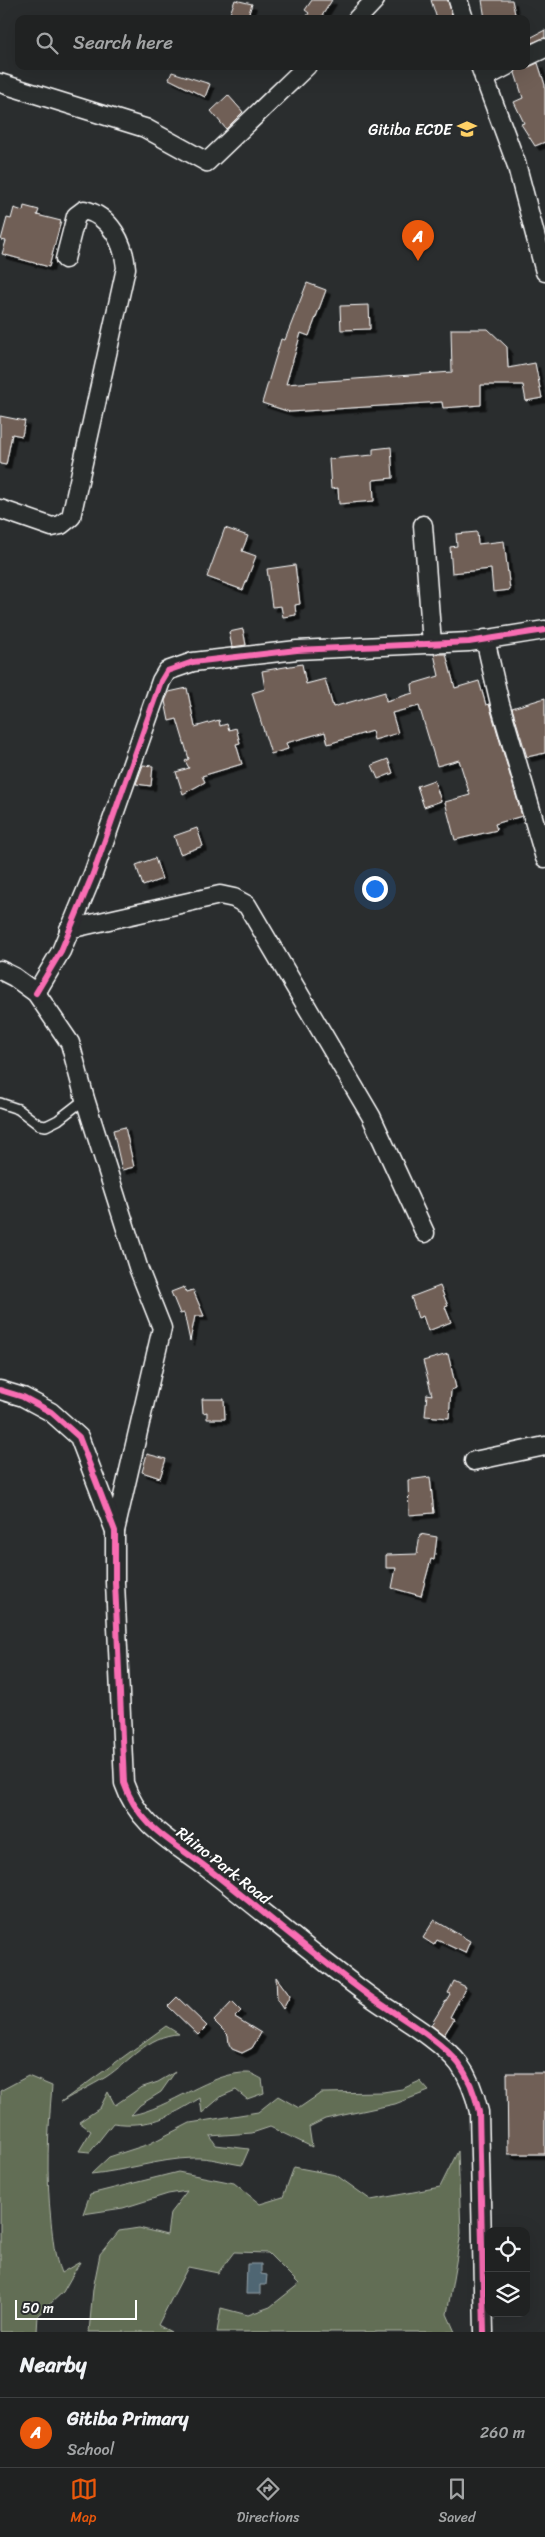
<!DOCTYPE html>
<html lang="en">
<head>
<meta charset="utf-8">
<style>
  :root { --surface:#202222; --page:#282a2a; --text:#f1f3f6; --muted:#a2a4a5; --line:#3d3f40; --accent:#ea580c }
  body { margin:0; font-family:Sriracha,sans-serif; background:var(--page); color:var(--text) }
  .controls { position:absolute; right:15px; bottom:15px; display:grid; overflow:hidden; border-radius:10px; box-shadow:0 5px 20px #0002 }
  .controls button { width:45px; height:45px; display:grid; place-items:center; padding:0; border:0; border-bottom:1px solid var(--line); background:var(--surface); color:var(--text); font:25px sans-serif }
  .scale { position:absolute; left:15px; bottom:12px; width:122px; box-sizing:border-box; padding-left:5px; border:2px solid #fff; border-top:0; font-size:14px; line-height:18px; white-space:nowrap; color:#fff; -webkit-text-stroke:4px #2a2d2e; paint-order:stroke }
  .you { position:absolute; left:374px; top:888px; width:18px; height:18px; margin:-12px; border:4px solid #fff; border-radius:50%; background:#1a73e8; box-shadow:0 0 0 8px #1a73e833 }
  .badge { display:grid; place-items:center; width:32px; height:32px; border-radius:50%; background:var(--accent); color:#fff; font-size:16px; font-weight:700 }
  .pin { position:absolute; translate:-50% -41px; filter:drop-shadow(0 1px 2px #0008) }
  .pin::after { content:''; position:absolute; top:26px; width:18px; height:15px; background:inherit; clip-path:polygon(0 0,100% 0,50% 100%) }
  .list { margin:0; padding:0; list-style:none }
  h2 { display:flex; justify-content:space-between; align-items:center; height:65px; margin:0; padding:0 20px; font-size:21px }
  h2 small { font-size:16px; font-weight:400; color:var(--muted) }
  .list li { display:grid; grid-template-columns:32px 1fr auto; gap:15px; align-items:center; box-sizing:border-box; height:70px; padding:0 20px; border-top:1px solid var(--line) }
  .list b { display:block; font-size:19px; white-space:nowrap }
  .list p { margin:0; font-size:16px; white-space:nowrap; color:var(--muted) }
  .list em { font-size:16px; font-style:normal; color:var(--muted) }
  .icon { flex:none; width:28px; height:28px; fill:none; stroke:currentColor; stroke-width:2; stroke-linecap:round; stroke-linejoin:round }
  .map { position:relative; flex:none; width:545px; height:2332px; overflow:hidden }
  .search { position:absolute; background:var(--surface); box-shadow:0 5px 20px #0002; left:15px; right:15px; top:15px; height:55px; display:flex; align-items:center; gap:12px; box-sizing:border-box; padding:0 18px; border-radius:10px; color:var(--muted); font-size:19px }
  .sheet { height:135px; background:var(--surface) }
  nav { display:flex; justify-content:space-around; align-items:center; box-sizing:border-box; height:70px; border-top:1px solid var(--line); background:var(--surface); font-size:14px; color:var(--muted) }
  nav a { display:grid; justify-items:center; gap:2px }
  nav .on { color:var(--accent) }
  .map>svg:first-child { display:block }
</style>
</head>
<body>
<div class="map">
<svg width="545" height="2332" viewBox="0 0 545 2332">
  <defs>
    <filter id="shadow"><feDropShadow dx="4.5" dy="4.5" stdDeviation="0" flood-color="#0009"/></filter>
  </defs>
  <rect width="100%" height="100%" fill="#2a2d2e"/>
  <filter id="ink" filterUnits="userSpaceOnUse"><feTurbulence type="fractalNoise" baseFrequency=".02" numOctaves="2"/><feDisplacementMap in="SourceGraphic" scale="10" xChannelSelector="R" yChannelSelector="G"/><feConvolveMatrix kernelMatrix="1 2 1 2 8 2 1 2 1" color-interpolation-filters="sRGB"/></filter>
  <g filter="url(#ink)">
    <g fill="#626e54" stroke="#b0b6aa">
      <path d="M166,2026L179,2034C148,2035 129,2062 106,2077C91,2086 76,2093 61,2102Z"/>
      <path d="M175,2072L161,2092L140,2105L131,2115C169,2109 212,2071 248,2073C252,2073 258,2077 262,2079L264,2093L247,2099L236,2090L222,2096L202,2113L200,2098C169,2117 150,2128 113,2123L90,2152L79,2151L91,2131L79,2122L100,2108L108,2092L115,2105L140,2088L158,2082Z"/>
      <path d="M28,2076L52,2086C48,2132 46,2175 51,2221C53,2239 54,2256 61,2273L80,2262L63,2292L38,2315L37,2332H0V2091Z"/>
      <path d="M420,2081L429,2091L395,2104L325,2119L309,2127L312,2147L270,2127L252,2133L210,2136L216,2145L249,2149L242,2165C227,2163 209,2157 193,2158C158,2159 125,2171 91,2174L109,2157L149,2144L190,2123L258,2112L278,2096L299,2108L321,2093L383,2092L402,2089Z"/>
      <polygon points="458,2151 461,2233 447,2314 455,2332 217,2332 221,2308 248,2315 270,2307 299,2284 268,2253 234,2252 218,2273 188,2267 158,2325 171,2332 89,2332 93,2289 100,2254 119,2231 139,2228 167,2235 170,2213 187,2191 168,2194 123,2208 83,2214 90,2194 178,2172 234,2183 260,2204 283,2197 294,2167 336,2175 371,2200 440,2187"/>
    </g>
    <polygon fill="#4f6673" stroke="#95a3ab" points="247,2264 261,2264 261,2274 267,2275 266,2285 260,2285 260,2294 246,2294"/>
    <g fill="#705f57" stroke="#fff" filter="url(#shadow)">
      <polygon points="235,0 252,4 247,19 228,19"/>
      <polygon points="312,0 332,0 320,19 305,19 309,13 305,10"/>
      <polygon points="431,0 448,0 453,19 437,19"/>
      <polygon points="482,0 512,0 515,14 485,19"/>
      <polygon points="545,30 545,38 526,45 526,35 529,35 530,38"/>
      <polygon points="538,63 545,85 545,142 535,146 521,124 524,123 514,102 523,98 515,73 518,66 526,68"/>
      <polygon points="172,72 210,84 205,97 169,79"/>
      <polygon points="228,95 243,112 226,129 211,111"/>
      <polygon points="24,206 39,210 37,215 61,221 49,267 2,254 6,241 1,240 7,218 11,219 14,208 23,211"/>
      <polygon points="307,283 326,290 309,336 301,333 286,384 452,372 451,329 488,329 507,347 508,368 535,363 542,398 526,401 523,385 481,385 481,405 443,408 442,402 290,412 262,403 281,339 285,340"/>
      <polygon points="369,305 370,329 341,330 340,306"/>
      <polygon points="0,416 25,421 22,436 12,434 6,465 0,464"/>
      <polygon points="391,447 393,478 373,480 374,501 339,504 338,488 331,489 329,459 373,455 373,449"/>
      <polygon points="225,528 248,536 242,551 256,556 243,590 207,577"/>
      <polygon points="477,532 478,544 504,541 510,590 493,592 491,569 452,573 450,547 457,546 456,534"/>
      <polygon points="295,565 300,604 295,605 296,615 283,617 281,606 272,607 267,569"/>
      <polygon points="243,629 246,645 232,647 229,632"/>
      <polygon points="434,654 446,654 455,688 479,681 486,705 489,704 522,816 495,824 497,830 455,840 445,802 470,795 459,760 437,766 419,706 392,713 398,733 374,740 372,731 328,744 325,732 286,743 288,749 271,754 252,693 265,689 262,671 302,664 306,684 325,679 333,707 385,692 386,701 413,693 412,684 439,676"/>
      <polygon points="187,688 195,727 219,720 220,726 227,724 229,730 236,728 240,743 236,744 242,764 202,776 205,782 183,794 176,772 189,768 185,761 189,759 177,719 169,721 165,701 169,692"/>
      <polygon points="545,698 545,753 527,757 512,708"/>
      <polygon points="388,759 393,773 378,779 372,765"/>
      <polygon points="143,765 153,766 151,786 136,784"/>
      <polygon points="434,780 441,801 424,807 417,786"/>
      <polygon points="197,828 203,846 180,854 174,836"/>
      <polygon points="155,858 162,879 143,886 136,865"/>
      <polygon points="125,1127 134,1167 122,1170 113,1130"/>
      <polygon points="440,1286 448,1306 445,1307 451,1322 428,1331 423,1316 418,1318 411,1297"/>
      <polygon points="184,1287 186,1292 193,1290 204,1316 195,1316 190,1341 184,1313 180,1314 171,1292"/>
      <polygon points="448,1354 456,1388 451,1390 449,1418 425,1416 427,1394 432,1395 423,1361"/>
      <polygon points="202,1399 224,1399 225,1419 207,1419 207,1412 203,1413"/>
      <polygon points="147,1454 166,1459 160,1478 142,1472"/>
      <polygon points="430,1477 434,1513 409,1515 408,1480"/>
      <polygon points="420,1534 437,1537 434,1560 431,1559 421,1596 392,1588 396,1568 386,1568 386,1555 417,1554"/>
      <polygon points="434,1920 470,1941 465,1953 437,1940 434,1945 423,1938"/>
      <polygon points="276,1977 290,1996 283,2009 277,2000"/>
      <polygon points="454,1981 466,1987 450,2017 454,2019 444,2035 431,2025 450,1994 448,1993"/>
      <polygon points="177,1997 207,2026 198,2035 168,2006"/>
      <polygon points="232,2002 241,2011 235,2017 261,2033 252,2048 242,2053 232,2049 229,2044 228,2035 214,2021"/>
      <polygon points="507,2073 545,2073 545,2154 508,2154"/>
    </g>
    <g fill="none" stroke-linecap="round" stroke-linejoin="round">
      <defs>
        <polyline id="lane" points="0,1103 18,1109 39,1125 46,1126 58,1120 85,1099"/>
        <g id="street">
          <polyline points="458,0 464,19"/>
          <polyline points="357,19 375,0"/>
          <polyline points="526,57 545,48"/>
          <polyline points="480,66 516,163 545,272"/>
          <polyline points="484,78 507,66"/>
          <polyline points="0,83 145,128 207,162 307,66"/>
          <path d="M0,509L52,527L61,525L71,517L126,268C124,244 111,216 84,210L76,216L65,259"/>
          <polyline points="423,525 432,644"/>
          <polyline points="485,639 500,704 545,858"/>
          <polyline points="69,929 220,895 234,898 247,905 371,1116 425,1233"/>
          <polyline points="0,970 14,977 36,993 70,1043 85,1099 139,1270 162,1328 115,1531"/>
          <polyline points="36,993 61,951 93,874 161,681 167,671 193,662 297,650 469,642 545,630"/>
          <path d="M0,1390L23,1397L51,1412L79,1437L115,1531V1582L124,1783C139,1827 172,1841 207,1868C261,1910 313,1954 368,1995C394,2014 440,2039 459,2064C470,2079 475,2094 479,2112L484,2332"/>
          <polyline points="474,1461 545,1446"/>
        </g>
      </defs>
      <use href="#lane" stroke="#fff" stroke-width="12"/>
      <use href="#street" stroke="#fff" stroke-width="21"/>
      <use href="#lane" stroke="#2a2d2e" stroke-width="9"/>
      <use href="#street" stroke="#2a2d2e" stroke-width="18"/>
      <defs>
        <g id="cycleway">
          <polyline points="36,993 61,951 93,874 161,681 167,671 193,662 297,650 469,642 545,630"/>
          <path d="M0,1390L23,1397L51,1412L79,1437L115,1531V1582L124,1783C139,1827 172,1841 207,1868C261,1910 313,1954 368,1995C394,2014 440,2039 459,2064C470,2079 475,2094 479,2112L484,2332"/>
        </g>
      </defs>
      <use href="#cycleway" stroke="#2a2d2e" stroke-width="9"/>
      <use href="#cycleway" stroke="#f96db3" stroke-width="6"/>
    </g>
  </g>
  <defs>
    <symbol id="school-bare" viewBox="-9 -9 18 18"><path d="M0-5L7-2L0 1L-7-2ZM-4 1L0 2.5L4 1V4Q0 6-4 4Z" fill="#ffd166" stroke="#2a2d2e" stroke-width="2.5" paint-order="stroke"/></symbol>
  </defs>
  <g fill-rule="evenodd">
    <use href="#school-bare" x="453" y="115" width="28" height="28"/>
  </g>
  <g text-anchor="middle" stroke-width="4.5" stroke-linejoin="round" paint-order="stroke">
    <g font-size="16" fill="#fff" stroke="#2a2d2e" text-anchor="end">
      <text x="452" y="135">Gitiba ECDE</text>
    </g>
    <g font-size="16" fill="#fff" stroke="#2a2d2e">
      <text transform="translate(224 1865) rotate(38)" y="6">Rhino Park Road</text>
    </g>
  </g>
</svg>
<div class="controls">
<button><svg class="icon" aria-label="locate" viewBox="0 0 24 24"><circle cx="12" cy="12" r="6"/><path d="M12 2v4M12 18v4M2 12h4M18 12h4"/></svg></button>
<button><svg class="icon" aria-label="layers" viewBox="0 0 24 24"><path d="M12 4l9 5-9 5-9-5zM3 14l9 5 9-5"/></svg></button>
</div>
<div class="scale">50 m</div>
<div class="you"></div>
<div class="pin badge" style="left:418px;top:261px">A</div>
<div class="search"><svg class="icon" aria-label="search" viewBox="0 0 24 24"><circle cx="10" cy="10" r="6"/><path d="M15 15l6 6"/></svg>Search here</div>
</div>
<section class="sheet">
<h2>Nearby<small></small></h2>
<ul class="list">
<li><span class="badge">A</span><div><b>Gitiba Primary</b><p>School</p></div><em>260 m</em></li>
</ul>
</section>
<nav>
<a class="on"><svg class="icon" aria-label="map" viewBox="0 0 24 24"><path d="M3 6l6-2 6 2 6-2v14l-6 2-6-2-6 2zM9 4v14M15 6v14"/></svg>Map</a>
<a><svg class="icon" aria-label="directions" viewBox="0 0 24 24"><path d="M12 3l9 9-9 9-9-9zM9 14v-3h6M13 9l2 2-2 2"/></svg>Directions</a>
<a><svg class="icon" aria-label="saved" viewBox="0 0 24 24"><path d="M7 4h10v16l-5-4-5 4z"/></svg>Saved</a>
</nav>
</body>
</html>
